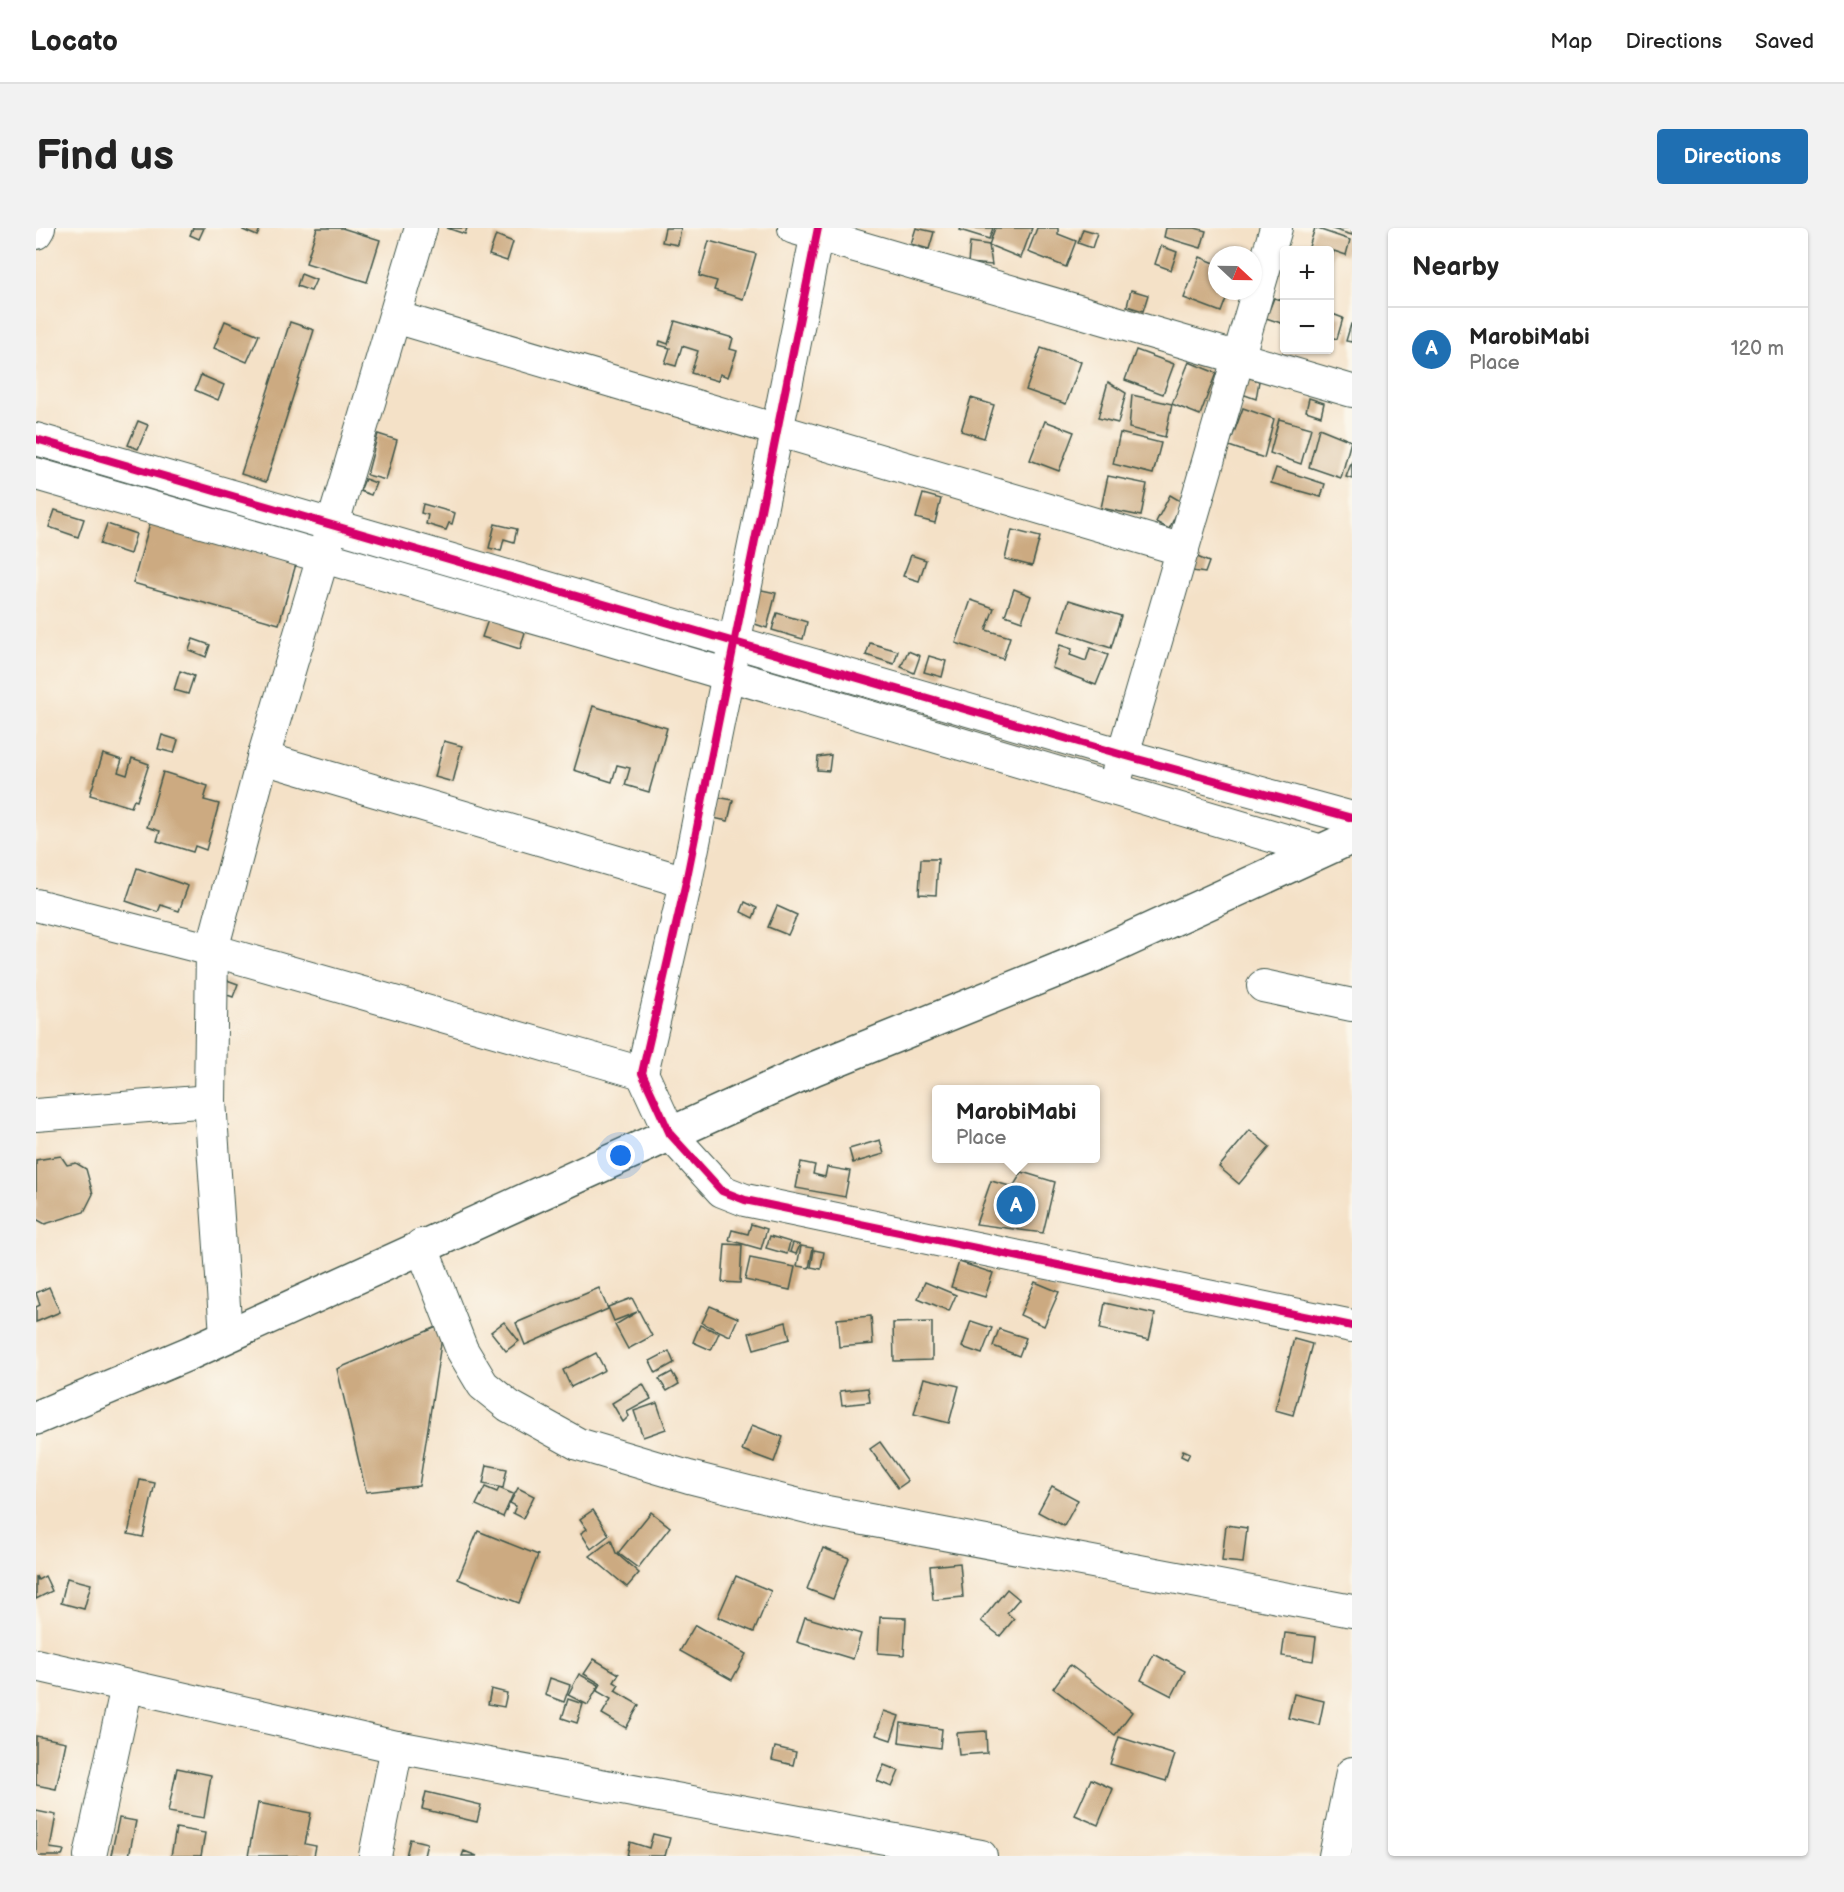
<!DOCTYPE html>
<html lang="en">
<head>
<meta charset="utf-8">
<style>
  :root { --surface:#fff; --page:#f2f2f2; --text:#222; --muted:#767676; --line:#e0e0e0; --accent:#1f6fb2 }
  body { margin:0; font-family:"Balsamiq Sans",sans-serif; background:var(--page); color:var(--text) }
  .controls { position:absolute; right:18px; top:18px; display:grid; overflow:hidden; border-radius:6px; box-shadow:0 2px 4px #0004 }
  .controls button { width:54px; height:54px; display:grid; place-items:center; padding:0; border:0; border-bottom:2px solid var(--line); background:var(--surface); color:var(--text); font:30px sans-serif }
  .compass { position:absolute; left:1172px; top:18px; width:54px; height:54px; border-radius:50%; background:var(--surface); box-shadow:0 2px 4px #0004; rotate:112deg }
  .you { position:absolute; left:585px; top:928px; width:21px; height:21px; margin:-15px; border:4px solid #fff; border-radius:50%; background:#1a73e8; box-shadow:0 0 0 9px #1a73e833 }
  .badge { display:grid; place-items:center; width:39px; height:39px; border-radius:50%; background:var(--accent); color:#fff; font-size:20px; font-weight:700 }
  .pin { position:absolute; translate:-50% -50%; border:3px solid #fff; box-shadow:0 2px 6px #0006 }
  .popup { position:absolute; left:896px; top:857px; width:168px; height:78px; box-sizing:border-box; display:grid; place-content:center; border-radius:6px; background:var(--surface); filter:drop-shadow(0 2px 4px #0005); font-size:20px; white-space:nowrap; color:var(--muted) }
  .popup b { font-size:22px; color:var(--text) }
  .popup::after { content:''; position:absolute; left:50%; top:100%; margin-left:-12px; border:12px solid transparent; border-top-color:var(--surface) }
  .list { margin:0; padding:0; list-style:none }
  h2 { display:flex; justify-content:space-between; align-items:center; height:78px; margin:0; padding:0 24px; font-size:26px }
  h2 small { font-size:20px; font-weight:400; color:var(--muted) }
  .list li { display:grid; grid-template-columns:39px 1fr auto; gap:18px; align-items:center; box-sizing:border-box; height:84px; padding:0 24px; border-top:2px solid var(--line) }
  .list b { display:block; font-size:22px; white-space:nowrap }
  .list p { margin:0; font-size:20px; white-space:nowrap; color:var(--muted) }
  .list em { font-size:20px; font-style:normal; color:var(--muted) }
  .map { position:relative; flex:none; width:1316px; height:1628px; overflow:hidden; border-radius:6px }
  header { display:flex; align-items:center; gap:36px; box-sizing:border-box; height:84px; padding:0 30px; background:var(--surface); border-bottom:2px solid var(--line) }
  header strong { font-size:28px }
  nav { display:flex; gap:33px; margin-inline-start:auto; font-size:21px }
  .intro { display:flex; align-items:center; justify-content:space-between; box-sizing:border-box; height:144px; padding:0 36px }
  h1 { margin:0; font-size:42px }
  .button { padding:15px 27px; border-radius:6px; background:var(--accent); color:#fff; font-size:21px; font-weight:700 }
  main { display:flex; gap:36px; padding:0 36px }
  aside { flex:1; background:var(--surface); border-radius:6px; box-shadow:0 2px 4px #0004 }
  .map>svg:first-child { display:block }
</style>
</head>
<body>
<header>
<strong>Locato</strong>
<nav><a>Map</a><a>Directions</a><a>Saved</a></nav>
</header>
<div class="intro"><h1>Find us</h1><a class="button">Directions</a></div>
<main>
<div class="map">
<svg width="1316" height="1628" viewBox="0 0 1316 1628">
  <rect width="100%" height="100%" fill="#fbf7ec"/>
  <filter id="ink" filterUnits="userSpaceOnUse"><feTurbulence type="fractalNoise" baseFrequency=".0167" numOctaves="2"/><feDisplacementMap in="SourceGraphic" scale="12" xChannelSelector="R" yChannelSelector="G"/><feConvolveMatrix kernelMatrix="1 2 1 2 8 2 1 2 1" color-interpolation-filters="sRGB"/></filter>
  <filter id="wash" filterUnits="userSpaceOnUse"><feTurbulence type="fractalNoise" baseFrequency=".008" numOctaves="4" result="noise"/><feDisplacementMap in="SourceGraphic" scale="24" xChannelSelector="R" yChannelSelector="G"/><feGaussianBlur stdDeviation="1.35" result="paint"/><feColorMatrix in="noise" values="0 0 0 0 0 0 0 0 0 0 0 0 0 0 0 0 0 1.4 0 .05"/><feComposite in="paint" operator="in"/></filter>
  <g filter="url(#wash)">
    <rect width="100%" height="100%" fill="#f4e1c7"/>
    <g id="blocks">
      <g fill="#ccaa81">
        <polygon points="157,0 168,0 163,11 154,7"/>
        <polygon points="208,0 222,0 224,1 221,8 207,2"/>
        <polygon points="281,0 306,0 344,12 331,54 270,35"/>
        <polygon points="411,0 431,0 429,6"/>
        <polygon points="629,0 645,0 642,17 626,14"/>
        <polygon points="880,0 898,4 893,21 875,16"/>
        <polygon points="925,0 957,0 953,11 924,2"/>
        <polygon points="959,0 996,0 985,30 953,17"/>
        <polygon points="1001,0 1022,0 1022,6 1040,13 1030,39 992,24"/>
        <polygon points="1130,0 1159,0 1170,3 1165,20 1128,9"/>
        <polygon points="1279,0 1314,12 1310,27 1298,23 1294,34 1294,22 1272,22"/>
        <polygon points="1296,0 1316,0 1316,7 1296,1"/>
        <polygon points="1047,1 1061,5 1056,20 1042,15"/>
        <polygon points="460,7 477,14 471,33 453,27"/>
        <polygon points="673,13 720,26 707,71 678,62 681,53 663,48"/>
        <polygon points="934,14 953,17 956,37 932,35"/>
        <polygon points="1125,18 1141,24 1135,42 1119,36"/>
        <polygon points="1164,29 1181,36 1176,51 1181,53 1181,63 1193,63 1185,84 1148,70"/>
        <polygon points="265,46 280,52 275,63 261,58"/>
        <polygon points="1095,62 1112,67 1107,83 1091,78"/>
        <polygon points="1238,70 1248,73 1248,96 1230,90"/>
        <polygon points="1294,85 1307,90 1301,111 1294,109"/>
        <polygon points="189,93 223,107 211,134 178,120"/>
        <polygon points="639,93 697,110 694,121 701,123 692,149 684,146 682,153 655,145 662,123 646,118 640,138 629,135 634,120 623,117 624,113 632,116"/>
        <polygon points="254,94 278,102 230,254 205,246"/>
        <polygon points="1315,96 1316,96 1316,114 1310,113"/>
        <polygon points="1005,120 1045,134 1030,176 990,162"/>
        <polygon points="1100,122 1138,136 1127,166 1089,152"/>
        <polygon points="1153,134 1180,145 1164,187 1136,176"/>
        <polygon points="165,147 188,157 182,172 159,162"/>
        <polygon points="1210,148 1223,153 1220,171 1206,166"/>
        <polygon points="1072,154 1090,165 1082,195 1062,190"/>
        <polygon points="1096,167 1136,176 1129,209 1093,200"/>
        <polygon points="935,170 958,177 948,210 925,203"/>
        <polygon points="1273,170 1288,175 1285,188 1270,183"/>
        <polygon points="1207,180 1238,191 1228,230 1193,218"/>
        <polygon points="1243,191 1275,200 1265,236 1234,225"/>
        <polygon points="102,193 112,197 102,221 92,217"/>
        <polygon points="1009,193 1038,204 1023,243 994,232"/>
        <polygon points="1283,200 1315,213 1305,250 1273,239"/>
        <polygon points="1084,205 1125,215 1117,246 1077,236"/>
        <polygon points="342,206 361,212 350,252 331,247"/>
        <polygon points="1316,233 1316,251 1310,249"/>
        <polygon points="1240,240 1289,256 1285,269 1235,255"/>
        <polygon points="1072,248 1111,256 1105,288 1065,280"/>
        <polygon points="329,251 340,255 335,267 324,263"/>
        <polygon points="887,266 905,271 899,295 880,290"/>
        <polygon points="1134,267 1146,274 1133,301 1120,294"/>
        <polygon points="387,276 419,285 416,296 413,295 410,302 390,296 392,287 385,285"/>
        <polygon points="19,282 48,291 42,309 13,299"/>
        <polygon points="114,295 260,336 243,396 97,355"/>
        <polygon points="71,296 100,306 94,326 64,316"/>
        <polygon points="459,296 481,301 478,314 468,311 465,323 453,320"/>
        <polygon points="976,302 1004,309 996,338 969,331"/>
        <polygon points="875,327 890,332 883,353 867,348"/>
        <polygon points="1159,328 1173,334 1169,345 1156,343"/>
        <polygon points="721,361 740,365 731,400 710,393"/>
        <polygon points="978,361 995,368 986,393 969,387"/>
        <polygon points="935,372 958,380 950,402 974,409 967,431 920,415"/>
        <polygon points="1033,372 1085,388 1075,420 1023,403"/>
        <polygon points="741,385 771,394 767,411 736,402"/>
        <polygon points="453,389 490,401 484,421 446,409"/>
        <polygon points="157,411 174,417 170,429 153,422"/>
        <polygon points="834,415 862,423 858,436 830,427"/>
        <polygon points="1024,417 1036,421 1034,427 1050,433 1054,420 1072,427 1060,457 1016,440"/>
        <polygon points="872,423 884,428 878,445 865,439"/>
        <polygon points="893,428 910,433 906,449 888,444"/>
        <polygon points="144,443 158,448 152,466 138,462"/>
        <polygon points="557,478 631,500 613,564 589,557 594,540 581,537 576,554 538,542"/>
        <polygon points="126,507 142,512 138,525 122,521"/>
        <polygon points="408,513 426,518 417,554 399,549"/>
        <polygon points="67,526 86,532 82,544 91,547 96,530 113,536 101,573 98,572 95,579 54,567"/>
        <polygon points="795,527 793,543 781,542 782,529"/>
        <polygon points="127,544 172,558 168,572 183,576 170,622 159,618 157,624 121,613 124,603 111,599"/>
        <polygon points="681,569 697,572 692,593 677,590"/>
        <polygon points="885,631 902,631 900,667 883,666"/>
        <polygon points="101,640 152,658 143,683 125,677 122,684 90,673"/>
        <polygon points="709,674 721,680 717,690 705,684"/>
        <polygon points="741,678 761,687 752,707 732,699"/>
        <polygon points="188,751 202,756 197,769 183,764"/>
        <polygon points="1214,902 1234,919 1203,956 1183,939"/>
        <polygon points="844,912 848,926 817,935 813,921"/>
        <polygon points="25,928 31,937 40,935 50,941 57,966 48,984 9,996 0,991 0,932"/>
        <polygon points="765,934 779,937 777,946 789,949 791,939 814,943 809,969 760,960"/>
        <polygon points="986,944 1019,954 1007,1005 940,996 955,953 977,959"/>
        <polygon points="715,996 731,1001 725,1021 693,1012 696,1002 712,1006"/>
        <polygon points="734,1008 754,1014 751,1026 730,1020"/>
        <polygon points="757,1015 764,1017 760,1026 754,1024"/>
        <polygon points="689,1016 706,1017 704,1055 686,1054"/>
        <polygon points="765,1018 777,1020 773,1040 761,1038"/>
        <polygon points="778,1022 788,1024 785,1041 775,1039"/>
        <polygon points="714,1030 759,1039 754,1062 709,1052"/>
        <polygon points="923,1034 957,1045 949,1069 915,1059"/>
        <polygon points="889,1054 920,1067 913,1083 882,1070"/>
        <polygon points="999,1054 1023,1064 1008,1098 984,1087"/>
        <polygon points="13,1059 24,1084 0,1094 0,1079 4,1077 0,1065"/>
        <polygon points="563,1060 572,1081 489,1117 480,1095"/>
        <polygon points="596,1070 616,1108 592,1121 579,1097 601,1084 578,1093 572,1079"/>
        <polygon points="1069,1075 1119,1086 1113,1112 1064,1101"/>
        <polygon points="674,1078 702,1090 694,1108 666,1095"/>
        <polygon points="835,1088 837,1116 803,1119 801,1091"/>
        <polygon points="935,1093 956,1100 946,1126 926,1119"/>
        <polygon points="468,1094 483,1113 470,1123 455,1104"/>
        <polygon points="750,1094 754,1111 718,1121 713,1105"/>
        <polygon points="896,1094 896,1132 858,1133 857,1095"/>
        <polygon points="408,1096 383,1258 330,1264 301,1141"/>
        <polygon points="664,1097 683,1105 675,1122 657,1114"/>
        <polygon points="963,1101 990,1110 983,1128 957,1118"/>
        <polygon points="1258,1111 1276,1116 1257,1187 1239,1182"/>
        <polygon points="633,1123 638,1135 620,1145 614,1133"/>
        <polygon points="560,1125 569,1142 535,1159 527,1142"/>
        <polygon points="636,1144 643,1156 631,1163 623,1151"/>
        <polygon points="888,1150 923,1158 913,1195 878,1186"/>
        <polygon points="607,1156 615,1171 591,1184 593,1188 587,1194 576,1175"/>
        <polygon points="832,1160 834,1174 806,1177 804,1163"/>
        <polygon points="621,1175 630,1201 607,1209 598,1183"/>
        <polygon points="716,1197 747,1209 738,1234 706,1222"/>
        <polygon points="844,1214 872,1253 862,1260 834,1221"/>
        <polygon points="1147,1222 1154,1225 1151,1231 1145,1228"/>
        <polygon points="451,1237 471,1241 467,1260 447,1256"/>
        <polygon points="104,1252 119,1255 107,1309 92,1306"/>
        <polygon points="1016,1258 1042,1272 1028,1298 1002,1284"/>
        <polygon points="449,1259 461,1264 463,1260 477,1266 467,1289 440,1277"/>
        <polygon points="482,1260 498,1268 487,1290 477,1285 480,1278 474,1275"/>
        <polygon points="557,1282 573,1307 555,1321 545,1305 551,1301 544,1291"/>
        <polygon points="615,1284 634,1299 602,1340 582,1325"/>
        <polygon points="1190,1297 1211,1300 1207,1335 1186,1333"/>
        <polygon points="442,1303 502,1327 483,1375 422,1351"/>
        <polygon points="575,1312 580,1325 603,1345 591,1359 554,1328"/>
        <polygon points="787,1320 813,1330 797,1371 771,1361"/>
        <polygon points="924,1335 927,1369 897,1372 894,1338"/>
        <polygon points="0,1348 2,1352 9,1348 16,1363 0,1371"/>
        <polygon points="700,1348 735,1363 718,1404 682,1389"/>
        <polygon points="31,1350 55,1356 48,1381 25,1375"/>
        <polygon points="971,1361 983,1371 971,1385 978,1391 964,1408 945,1393"/>
        <polygon points="769,1389 825,1406 817,1431 761,1414"/>
        <polygon points="844,1389 870,1390 868,1427 842,1425"/>
        <polygon points="659,1397 710,1426 696,1452 644,1423"/>
        <polygon points="1249,1405 1280,1409 1277,1433 1246,1428"/>
        <polygon points="1118,1426 1149,1443 1136,1468 1105,1452"/>
        <polygon points="558,1431 583,1446 578,1454 583,1457 579,1463 603,1477 590,1500 566,1486 575,1471 561,1463 565,1456 548,1446"/>
        <polygon points="1034,1437 1096,1484 1079,1507 1017,1460"/>
        <polygon points="543,1446 563,1457 552,1477 532,1467"/>
        <polygon points="514,1450 534,1457 528,1474 509,1467"/>
        <polygon points="455,1461 471,1465 468,1479 452,1476"/>
        <polygon points="1258,1466 1288,1473 1283,1497 1252,1490"/>
        <polygon points="532,1471 547,1476 541,1495 526,1490"/>
        <polygon points="848,1483 863,1488 855,1512 840,1507"/>
        <polygon points="865,1495 906,1501 904,1520 863,1514"/>
        <polygon points="950,1503 951,1525 923,1527 921,1505"/>
        <polygon points="0,1508 30,1514 20,1561 0,1557"/>
        <polygon points="1083,1509 1139,1527 1130,1553 1074,1536"/>
        <polygon points="739,1519 760,1524 757,1537 736,1532"/>
        <polygon points="848,1537 863,1543 856,1559 841,1553"/>
        <polygon points="141,1540 175,1547 168,1590 132,1584"/>
        <polygon points="1055,1551 1077,1561 1062,1597 1039,1587"/>
        <polygon points="390,1564 445,1577 441,1594 386,1581"/>
        <polygon points="222,1575 275,1585 269,1616 280,1618 278,1628 212,1628"/>
        <polygon points="0,1583 20,1587 14,1620 28,1622 26,1628 0,1628"/>
        <polygon points="83,1590 100,1593 93,1628 75,1627"/>
        <polygon points="140,1600 169,1605 165,1628 135,1628"/>
        <polygon points="617,1606 634,1610 629,1628 591,1628 594,1614 613,1620"/>
        <polygon points="374,1611 391,1615 388,1628 370,1628"/>
        <polygon points="428,1623 441,1628 426,1628"/>
      </g>
    </g>
  </g>
  <g filter="url(#ink)">
    <use href="#blocks" fill-opacity="0" stroke="#3f564a" stroke-width="1.5"/>
    <g fill="none" stroke-linecap="round" stroke-linejoin="round">
      <defs>
        <g id="minor">
          <polyline points="758,0 1316,163"/>
          <polyline points="782,0 650,654 606,845 634,906 686,963 709,972 1316,1098"/>
          <polyline points="0,5 3,0"/>
          <polyline points="359,89 1147,322"/>
          <polyline points="0,211 1087,527 1316,590"/>
          <polyline points="0,246 537,401 1286,623"/>
          <polyline points="227,530 650,654"/>
          <polyline points="1081,547 1240,0"/>
          <polyline points="0,677 176,722 606,845"/>
          <polyline points="1227,758 1316,777"/>
          <polyline points="0,887 174,873"/>
          <polyline points="385,1017 426,1122 447,1157 473,1178 542,1216 653,1249 791,1284 1316,1383"/>
          <polyline points="190,1107 174,873 176,722 227,530 385,0"/>
          <polyline points="0,1437 361,1519 945,1628"/>
          <polyline points="54,1628 91,1458"/>
          <polyline points="339,1628 361,1519"/>
          <polyline points="1299,1628 1316,1545"/>
        </g>
        <polyline id="highway" points="0,1190 154,1125 777,841 1061,726 1316,609"/>
      </defs>
      <use href="#minor" stroke="#3f564a" stroke-width="34"/>
      <use href="#highway" stroke="#3f564a" stroke-width="36"/>
      <use href="#minor" stroke="#fff" stroke-width="32"/>
      <use href="#highway" stroke="#fff" stroke-width="33"/>
      <defs>
        <g id="cycleway">
          <polyline points="782,0 650,654 606,845 634,906 686,963 709,972 1316,1098"/>
          <polyline points="0,211 1087,527 1316,590"/>
        </g>
      </defs>
      <use href="#cycleway" stroke="#fbf7ec" stroke-width="11"/>
      <use href="#cycleway" stroke="#d6006c" stroke-width="8"/>
    </g>
  </g>
</svg>
<div class="controls">
<button>+</button>
<button>−</button>
</div>
<svg class="compass" viewBox="-18 -18 36 36"><path d="M0-13l5 13h-10z" fill="#e53935"/><path d="M0 13l5-13h-10z" fill="#767676"/></svg>
<div class="you"></div>
<div class="pin badge" style="left:980px;top:977px">A</div>
<div class="popup"><b>MarobiMabi</b>Place</div>
</div>
<aside>
<h2>Nearby<small></small></h2>
<ul class="list">
<li><span class="badge">A</span><div><b>MarobiMabi</b><p>Place</p></div><em>120 m</em></li>
</ul>
</aside>
</main>
</body>
</html>
